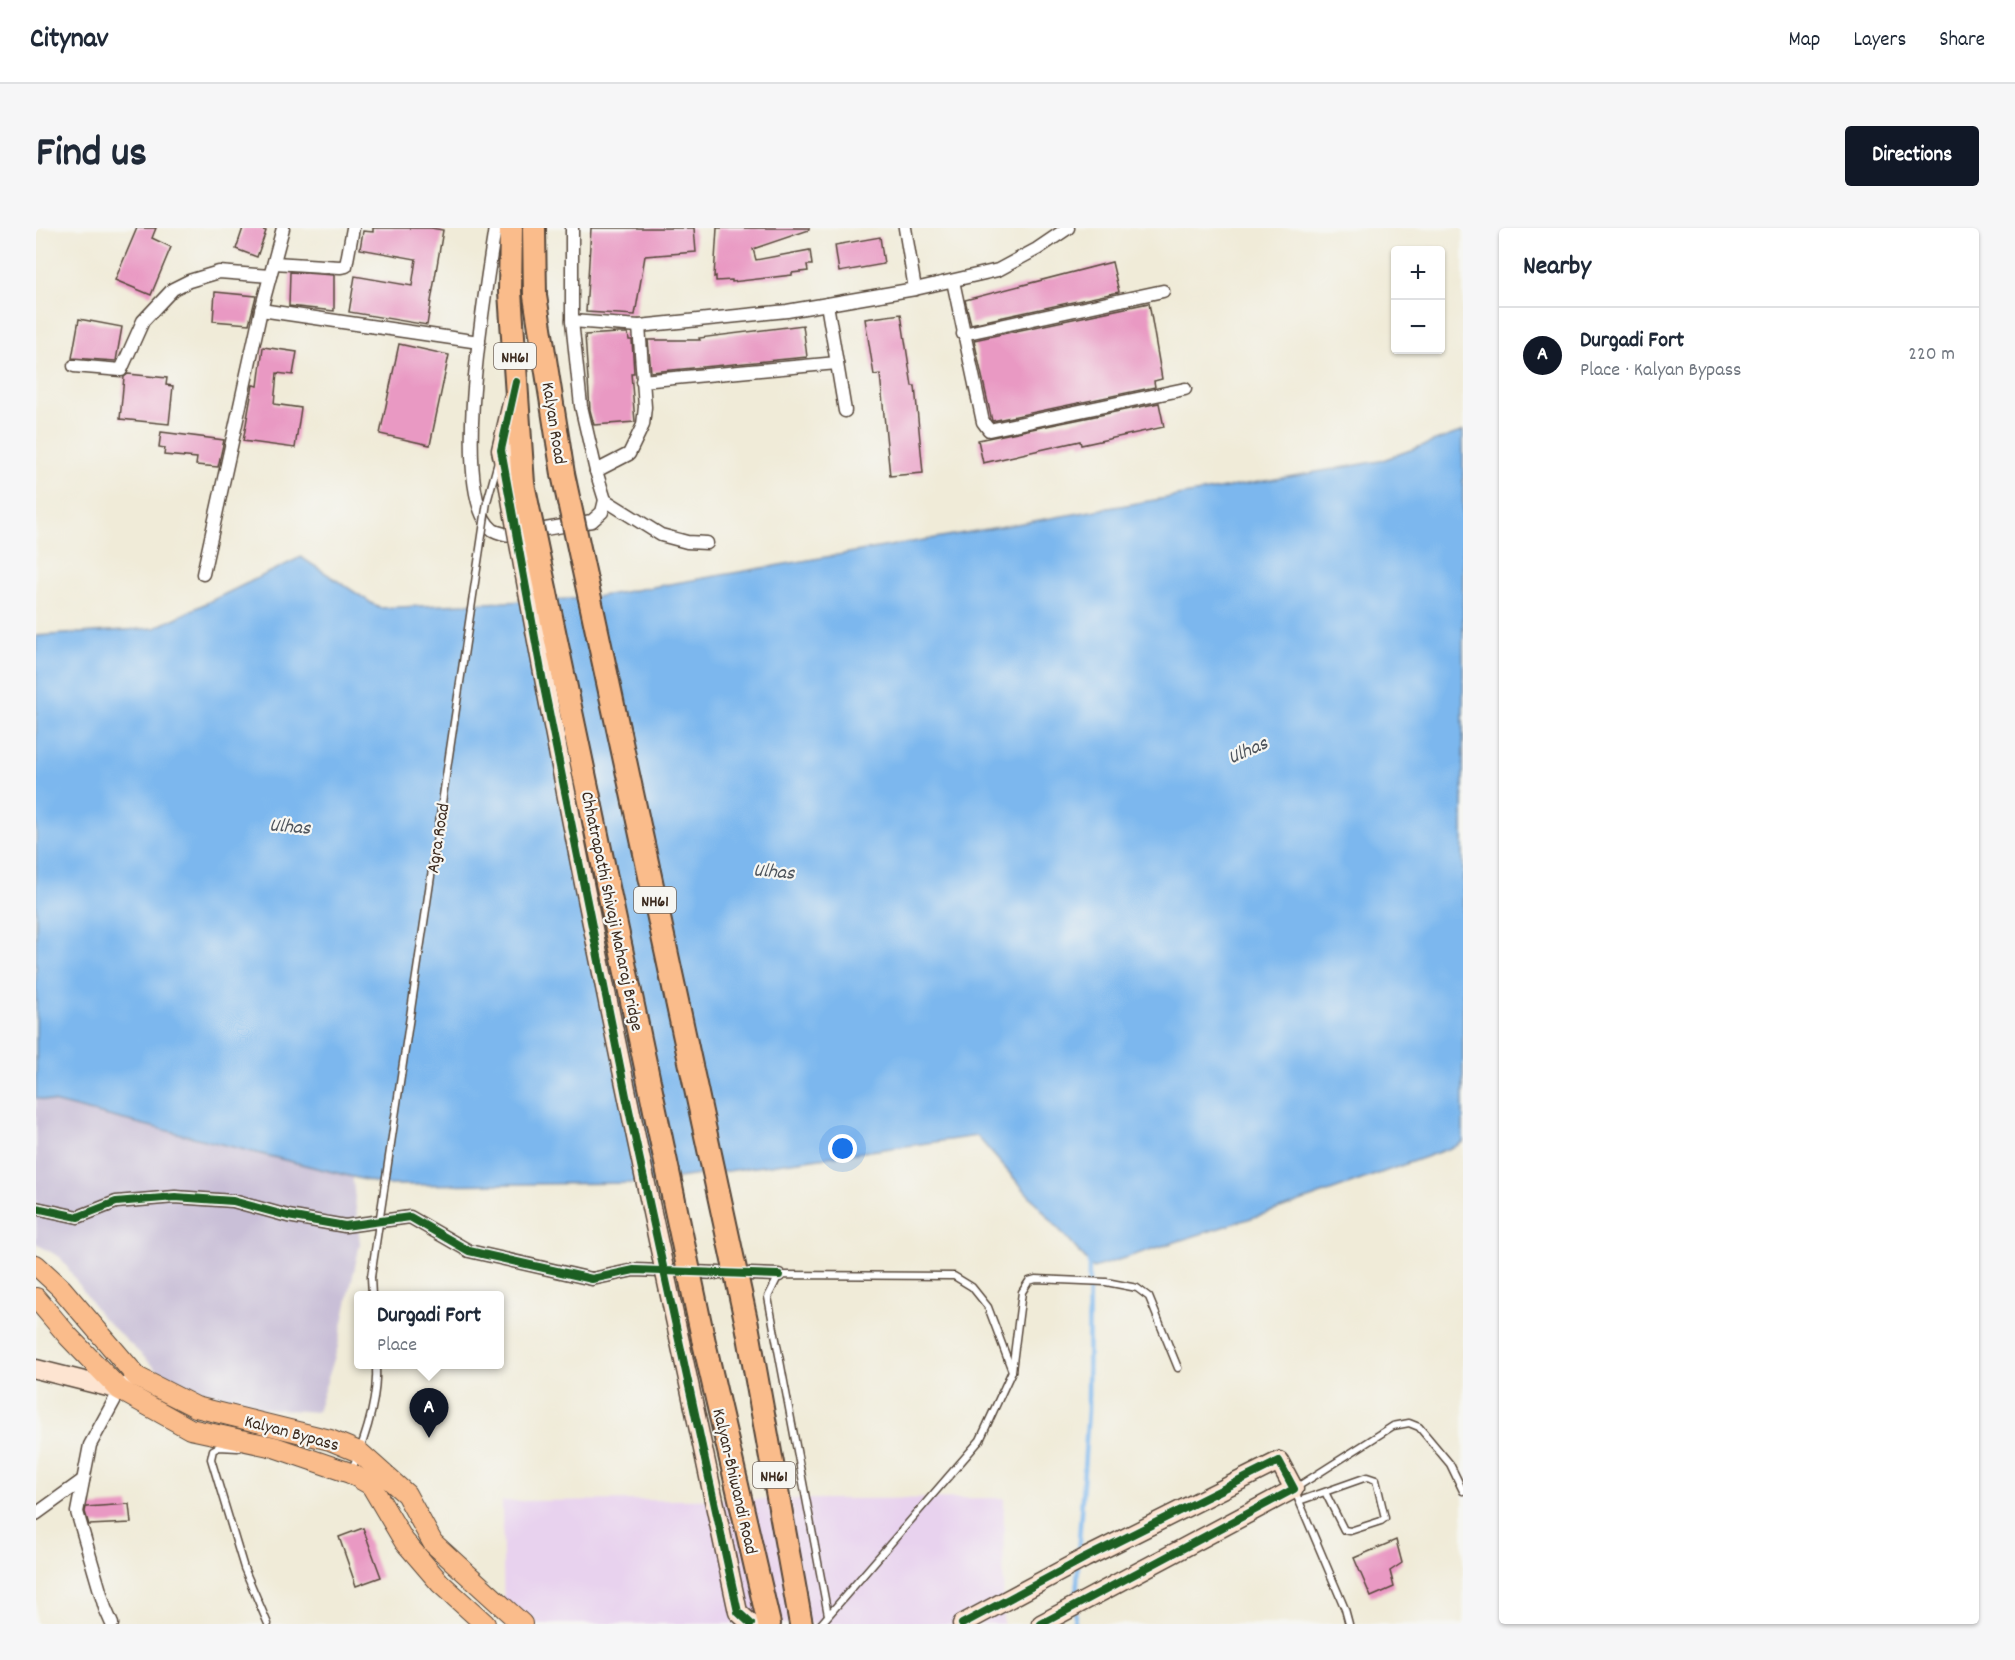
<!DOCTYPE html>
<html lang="en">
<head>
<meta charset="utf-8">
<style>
  :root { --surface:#fff; --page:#f6f6f7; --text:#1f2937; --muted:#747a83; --line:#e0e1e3; --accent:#111827 }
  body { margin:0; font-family:Dekko,sans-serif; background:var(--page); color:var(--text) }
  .controls { position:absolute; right:18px; top:18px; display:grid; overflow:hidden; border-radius:6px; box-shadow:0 2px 4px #0004 }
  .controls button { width:54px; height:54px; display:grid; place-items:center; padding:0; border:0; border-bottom:2px solid var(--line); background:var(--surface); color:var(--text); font:30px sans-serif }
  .you { position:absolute; left:807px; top:921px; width:21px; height:21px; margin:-15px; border:4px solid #fff; border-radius:50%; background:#1a73e8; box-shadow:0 0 0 9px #1a73e833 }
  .badge { display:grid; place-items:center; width:39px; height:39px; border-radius:50%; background:var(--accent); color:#fff; font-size:20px; font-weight:700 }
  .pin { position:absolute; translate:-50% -50px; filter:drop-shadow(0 2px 3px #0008) }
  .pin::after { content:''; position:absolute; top:32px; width:21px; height:18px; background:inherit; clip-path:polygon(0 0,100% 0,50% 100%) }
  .popup { position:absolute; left:318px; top:1063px; width:150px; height:78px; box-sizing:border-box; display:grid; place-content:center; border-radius:6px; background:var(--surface); filter:drop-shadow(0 2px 4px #0005); font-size:20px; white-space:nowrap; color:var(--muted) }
  .popup b { font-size:22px; color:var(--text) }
  .popup::after { content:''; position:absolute; left:50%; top:100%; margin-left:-12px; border:12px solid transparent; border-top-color:var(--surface) }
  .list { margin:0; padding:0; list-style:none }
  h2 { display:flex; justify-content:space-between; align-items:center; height:78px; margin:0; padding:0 24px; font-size:26px }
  h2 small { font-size:20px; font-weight:400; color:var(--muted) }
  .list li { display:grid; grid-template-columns:39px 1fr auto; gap:18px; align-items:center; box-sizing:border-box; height:96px; padding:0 24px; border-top:2px solid var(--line) }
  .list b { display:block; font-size:22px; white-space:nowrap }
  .list p { margin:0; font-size:20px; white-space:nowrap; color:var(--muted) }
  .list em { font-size:20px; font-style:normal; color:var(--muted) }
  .map { position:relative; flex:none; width:1427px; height:1396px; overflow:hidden; border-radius:6px }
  header { display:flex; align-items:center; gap:36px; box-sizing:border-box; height:84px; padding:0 30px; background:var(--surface); border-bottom:2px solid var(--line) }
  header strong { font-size:28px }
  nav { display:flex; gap:33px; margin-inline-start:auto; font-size:21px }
  .intro { display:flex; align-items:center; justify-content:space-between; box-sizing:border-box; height:144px; padding:0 36px }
  h1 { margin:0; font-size:42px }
  .button { padding:15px 27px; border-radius:6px; background:var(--accent); color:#fff; font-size:21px; font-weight:700 }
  main { display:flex; gap:36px; padding:0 36px }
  aside { flex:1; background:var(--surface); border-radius:6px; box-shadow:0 2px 4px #0004 }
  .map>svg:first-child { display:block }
</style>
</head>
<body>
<header>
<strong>Citynav</strong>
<nav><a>Map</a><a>Layers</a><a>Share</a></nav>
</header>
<div class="intro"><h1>Find us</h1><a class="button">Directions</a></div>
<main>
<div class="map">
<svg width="1427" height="1396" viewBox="0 0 1427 1396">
  <rect width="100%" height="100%" fill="#f6f6f2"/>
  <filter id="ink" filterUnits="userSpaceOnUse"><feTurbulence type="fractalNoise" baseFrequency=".0167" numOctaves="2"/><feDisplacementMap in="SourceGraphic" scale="12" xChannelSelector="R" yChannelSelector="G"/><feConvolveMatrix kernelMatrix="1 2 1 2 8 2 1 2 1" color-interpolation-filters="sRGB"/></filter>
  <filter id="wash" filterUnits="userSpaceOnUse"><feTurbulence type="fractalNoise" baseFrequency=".008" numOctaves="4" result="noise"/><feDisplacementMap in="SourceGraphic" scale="24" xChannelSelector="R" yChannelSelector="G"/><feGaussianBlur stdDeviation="1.35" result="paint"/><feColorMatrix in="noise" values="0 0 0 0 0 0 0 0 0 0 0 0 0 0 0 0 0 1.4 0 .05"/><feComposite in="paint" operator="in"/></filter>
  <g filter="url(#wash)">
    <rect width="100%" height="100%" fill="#f0ebd8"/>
    <polygon fill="#e8d2ee" points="968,1270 967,1396 468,1396 466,1273"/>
    <polygon fill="#c9bfd7" points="0,852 315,936 324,1015 301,1122 281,1184 226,1180 134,1154 64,1087 24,1029 0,1016"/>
    <polygon fill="#7cb7ee" stroke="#5c7086" stroke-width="1.5" points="1427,203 1427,914 1420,918 1247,980 1057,1040 941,908 606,955 349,957 0,870 0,408 119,400 265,329 343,380 553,370 1344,233"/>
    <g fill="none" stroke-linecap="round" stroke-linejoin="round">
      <g stroke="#7cb7ee" stroke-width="4.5">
        <polyline points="1042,1327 1052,1183 1053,1030"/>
        <polyline points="1040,1372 1042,1339"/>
        <polyline points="1038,1396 1039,1384"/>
      </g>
    </g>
    <g id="blocks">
      <g fill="#e999c3">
        <polygon points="101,0 120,0 116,10 135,19 115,67 79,52"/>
        <polygon points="207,0 222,0 230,3 221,29 200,21"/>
        <polygon points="337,0 395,0 407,2 391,97 313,84 319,48 376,58 380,31 324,21 327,3 337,4"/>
        <polygon points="555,0 658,0 660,24 609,28 599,87 550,84"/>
        <polygon points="681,0 773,0 773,2 717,21 720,32 774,22 776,37 771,37 772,43 756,45 756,47 696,54 696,52 680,53 680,48 678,49"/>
        <polygon points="844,9 848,36 803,44 799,17"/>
        <polygon points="1076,34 1083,64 935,96 929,72"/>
        <polygon points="254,44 298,47 298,83 253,78"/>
        <polygon points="179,64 220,68 213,96 177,93"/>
        <polygon points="1113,75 1126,151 1118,153 1119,159 956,193 938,112"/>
        <polygon points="865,86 876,158 879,158 887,245 854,248 844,146 838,147 829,91"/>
        <polygon points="43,91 86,99 80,133 36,130"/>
        <polygon points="767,97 771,129 615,144 612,112 664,112 663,110"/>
        <polygon points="582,105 592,105 593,112 596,112 598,145 595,145 599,194 558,197 554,182 549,107"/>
        <polygon points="363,116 413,127 394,217 344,206"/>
        <polygon points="227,119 261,124 257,147 241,145 238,176 265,180 259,220 207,213 217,157 222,158"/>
        <polygon points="92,146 131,150 130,157 137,158 133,196 84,191 88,149"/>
        <polygon points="1123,175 1128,199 1045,217 1044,213 947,235 942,212"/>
        <polygon points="125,204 188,212 182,239 160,237 161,230 128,227 129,220 123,219"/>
        <polygon points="93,1276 95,1295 53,1297 49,1284 50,1279"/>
        <polygon points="327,1300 345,1349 320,1358 303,1309"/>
        <polygon points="1360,1312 1366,1335 1354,1343 1358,1359 1335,1369 1318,1330"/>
      </g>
    </g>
  </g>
  <g filter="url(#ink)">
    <use href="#blocks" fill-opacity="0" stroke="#56473a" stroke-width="1.5"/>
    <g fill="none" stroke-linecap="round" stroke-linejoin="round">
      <defs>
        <g id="lane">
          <polyline points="451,274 462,234"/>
          <polyline points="335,1049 336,1068"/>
          <polyline points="202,1220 183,1219 177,1222 175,1231 208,1340 232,1396"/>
          <path d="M316,1241C330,1209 342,1172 340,1136"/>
          <polyline points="1263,1273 1331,1249 1340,1252 1349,1290 1345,1293 1314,1303 1308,1302 1289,1264"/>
          <polyline points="792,1387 732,1069 743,1047 918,1048 936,1059 952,1079 976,1143"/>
          <polyline points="785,1396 944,1212 976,1143 986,1064 993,1053 1000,1051 1070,1054 1101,1060 1113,1069 1142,1140"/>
          <polyline points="1313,1396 1309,1381 1258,1261 1357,1198 1373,1195 1383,1199 1414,1236 1427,1263"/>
        </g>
        <g id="street">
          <path d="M459,0C451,55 412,266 457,302C461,304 470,307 475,307C482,307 490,304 497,303C517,300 537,296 556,293L566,284L569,272"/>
          <polyline points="536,0 536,93 545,178 560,243 569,272 625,307 651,314 671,315"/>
          <polyline points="869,0 879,61"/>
          <polyline points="238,35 304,39 310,38 317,0"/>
          <polyline points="917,53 947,194 953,202 1149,161"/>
          <polyline points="791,76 809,183"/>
          <polyline points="225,82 443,114"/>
          <polyline points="536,93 603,98 751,83 879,61 962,42 1001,21 1032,0"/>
          <polyline points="927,106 1127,63"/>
          <polyline points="38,138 85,142 107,93 137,61 153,53 183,44 234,48"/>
          <polyline points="606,153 801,135"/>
          <polyline points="560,243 593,226 607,197 609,179 603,98"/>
          <polyline points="167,346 225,82 247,0"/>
          <polyline points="0,980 42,989 80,974 139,969 197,973 252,988 309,998 374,989 433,1023 556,1051 598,1042 743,1047"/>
          <polyline points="0,1286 47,1252"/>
          <polyline points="76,1396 69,1380 41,1284 54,1217 84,1162"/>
        </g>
        <g id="secondary">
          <polyline points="473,260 465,222 477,171"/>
          <polyline points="644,1114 702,1384 715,1396"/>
          <polyline points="0,1141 84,1162 88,1159"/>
          <polyline points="926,1396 1049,1330 1243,1233 1258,1261 1005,1396"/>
        </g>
        <g id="primary">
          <polyline points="0,1037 25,1060 101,1149 160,1179 294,1212 323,1224 370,1266 397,1315 486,1396"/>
          <polyline points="0,1070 32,1108 84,1162 154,1201 238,1219 314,1245 335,1257 368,1313 404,1355 449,1396"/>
        </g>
        <g id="highway">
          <polyline points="475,0 474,64 487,256"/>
          <polyline points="498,0 499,68 527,246"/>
          <polyline points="711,1097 765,1396"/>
          <polyline points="667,1110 733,1396"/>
        </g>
      </defs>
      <use href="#lane" stroke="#56473a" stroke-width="9"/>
      <use href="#street" stroke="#56473a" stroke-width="15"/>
      <use href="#secondary" stroke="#56473a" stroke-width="21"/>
      <use href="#primary" stroke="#56473a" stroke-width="22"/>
      <use href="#highway" stroke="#56473a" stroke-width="26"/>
      <use href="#lane" stroke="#fff" stroke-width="6"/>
      <use href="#street" stroke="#fff" stroke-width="12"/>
      <use href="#secondary" stroke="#fde4d1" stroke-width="18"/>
      <use href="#primary" stroke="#fabc8b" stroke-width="20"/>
      <use href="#highway" stroke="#fabc8b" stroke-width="22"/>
      <defs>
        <polyline id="lane-bridge" points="335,1049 451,274"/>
        <path id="secondary-bridge" d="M473,260C524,546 582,830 644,1114"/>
        <g id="highway-bridge">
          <polyline points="527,246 711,1097"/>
          <polyline points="487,256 667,1110"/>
        </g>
      </defs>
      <use href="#lane-bridge" stroke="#56473a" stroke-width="9" stroke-linecap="butt"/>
      <use href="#secondary-bridge" stroke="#56473a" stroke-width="21" stroke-linecap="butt"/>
      <use href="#highway-bridge" stroke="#56473a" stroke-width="26" stroke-linecap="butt"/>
      <use href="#lane-bridge" stroke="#fff" stroke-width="6"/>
      <use href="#secondary-bridge" stroke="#fde4d1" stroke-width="18"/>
      <use href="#highway-bridge" stroke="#fabc8b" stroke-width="22"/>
      <defs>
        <g id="cycleway">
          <polyline points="480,154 465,222 507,454 590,868 702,1384 715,1396"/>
          <polyline points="0,980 42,989 80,974 139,969 197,973 252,988 309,998 374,989 433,1023 556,1051 598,1042 743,1047"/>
          <polyline points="926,1396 1049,1330 1243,1233 1258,1261 1005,1396"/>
        </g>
      </defs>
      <use href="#cycleway" stroke="#f6f6f2" stroke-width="11"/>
      <use href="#cycleway" stroke="#1b5e20" stroke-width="8"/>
    </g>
  </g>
  <g text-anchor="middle" stroke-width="4.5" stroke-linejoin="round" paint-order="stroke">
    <g fill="#f6f6f2" stroke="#73675e" stroke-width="1.5">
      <rect x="458" y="115" width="42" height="26" rx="4.5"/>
      <rect x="598" y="659" width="42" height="26" rx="4.5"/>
      <rect x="717" y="1234" width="42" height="26" rx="4.5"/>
    </g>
    <g font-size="16" font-weight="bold" fill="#3b2a1e">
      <text x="479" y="134">NH61</text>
      <text x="619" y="678">NH61</text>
      <text x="738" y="1253">NH61</text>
    </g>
    <g font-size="18" fill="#3b2a1e" stroke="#f6f6f2">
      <text transform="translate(519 195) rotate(81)" y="6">Kalyan Road</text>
      <text transform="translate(401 610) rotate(-81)" y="6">Agra Road</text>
      <text transform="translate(577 683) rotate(78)" y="6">Chhatrapathi Shivaji Maharaj Bridge</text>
      <text transform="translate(256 1204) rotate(15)" y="6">Kalyan Bypass</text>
      <text transform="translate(700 1253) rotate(77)" y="6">Kalyan-Bhiwandi Road</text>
    </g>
    <g font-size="20" font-style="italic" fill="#4e545c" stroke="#f6f6f2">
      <text transform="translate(1211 521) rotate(-24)" y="7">Ulhas</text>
      <text transform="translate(254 597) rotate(5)" y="7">Ulhas</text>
      <text transform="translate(738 642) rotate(5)" y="7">Ulhas</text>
    </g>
  </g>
</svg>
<div class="controls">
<button>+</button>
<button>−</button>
</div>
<div class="you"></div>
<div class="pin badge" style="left:393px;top:1210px">A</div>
<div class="popup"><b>Durgadi Fort</b>Place</div>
</div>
<aside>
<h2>Nearby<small></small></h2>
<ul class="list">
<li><span class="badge">A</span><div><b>Durgadi Fort</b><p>Place · Kalyan Bypass</p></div><em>220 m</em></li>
</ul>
</aside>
</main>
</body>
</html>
